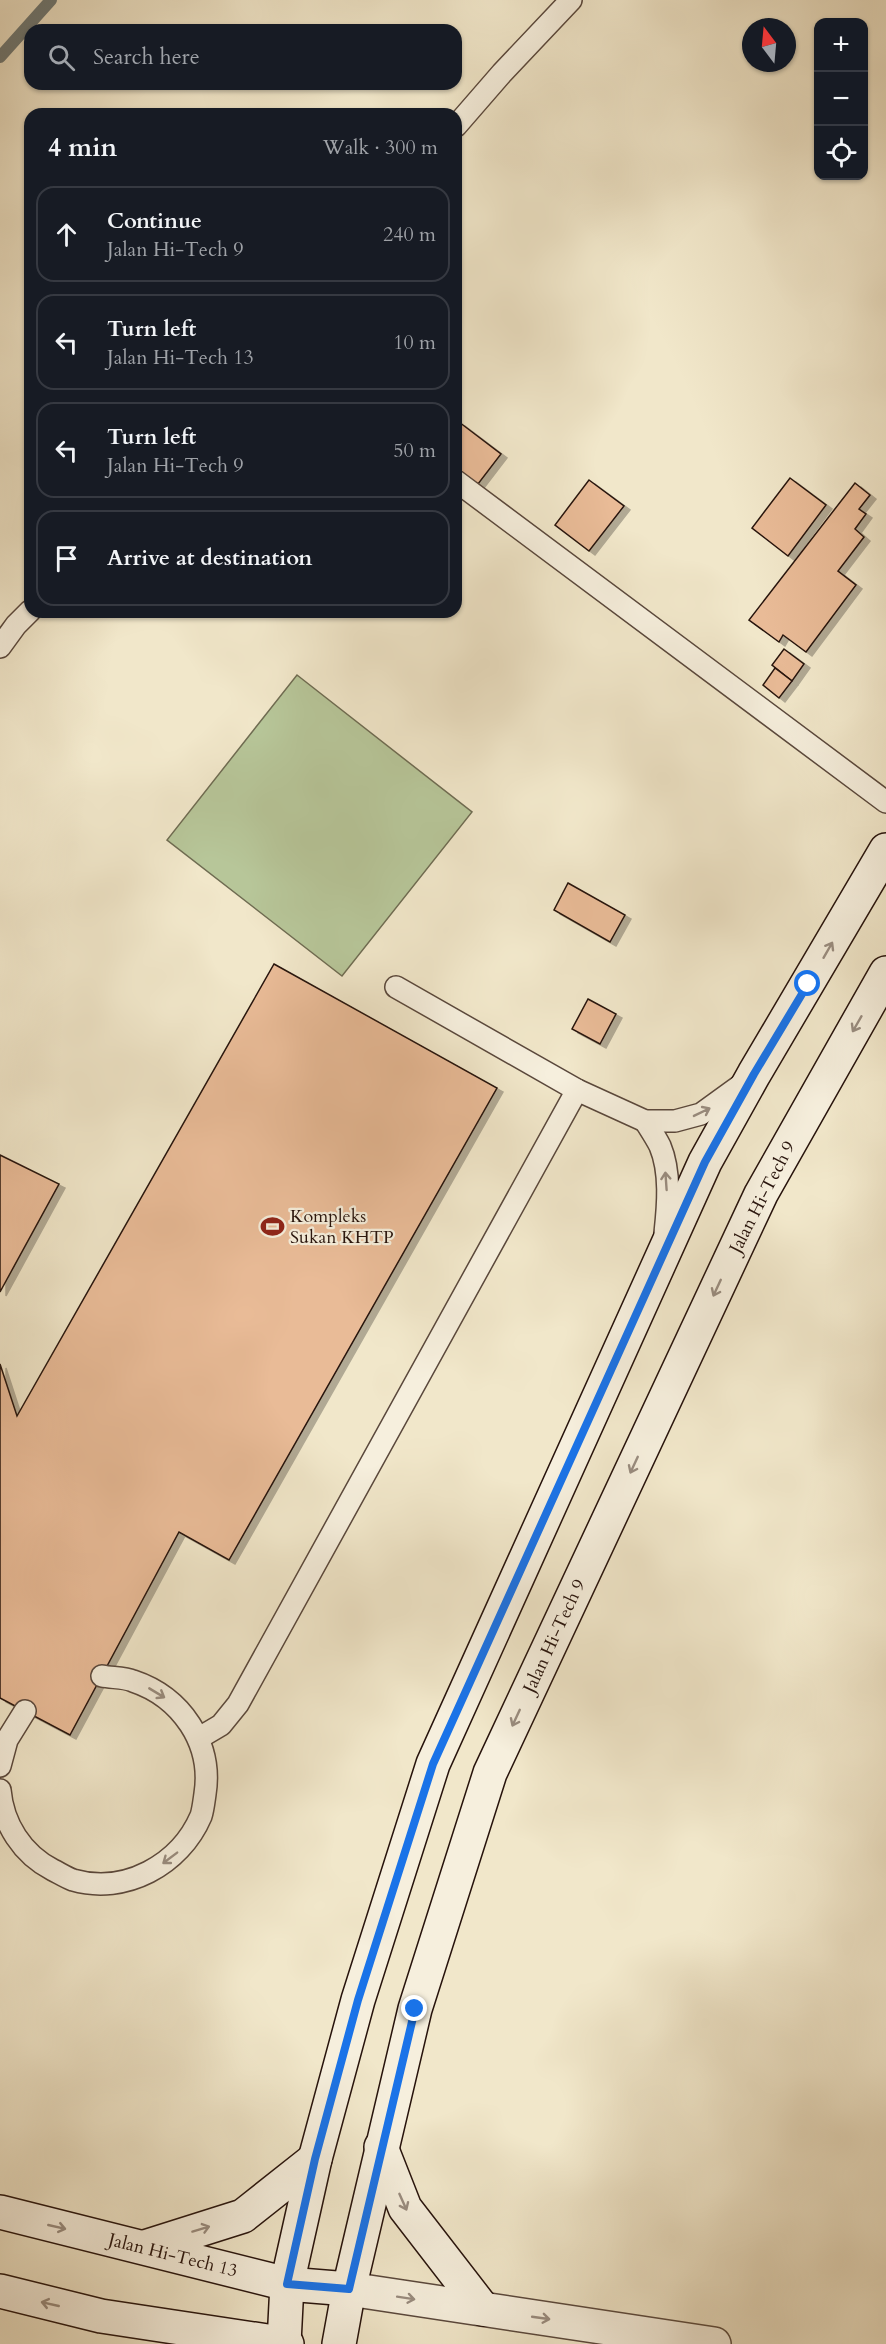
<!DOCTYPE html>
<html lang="en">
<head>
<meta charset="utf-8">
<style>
  :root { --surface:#171b24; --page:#242831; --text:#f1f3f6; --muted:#9ea1a6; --line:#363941 }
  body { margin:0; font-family:Cardo,serif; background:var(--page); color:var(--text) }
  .controls { position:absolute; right:18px; top:18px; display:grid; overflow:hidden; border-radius:12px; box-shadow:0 2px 4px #0004 }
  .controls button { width:54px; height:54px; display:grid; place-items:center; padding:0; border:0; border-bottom:2px solid var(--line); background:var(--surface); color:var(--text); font:30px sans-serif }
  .compass { position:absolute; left:742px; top:18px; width:54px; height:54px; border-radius:50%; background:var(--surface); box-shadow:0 2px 4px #0004; rotate:344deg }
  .stop { position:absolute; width:18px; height:18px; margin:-14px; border:4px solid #1a73e8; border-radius:50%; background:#fff }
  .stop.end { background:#1a73e8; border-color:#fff; box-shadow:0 2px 6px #0008 }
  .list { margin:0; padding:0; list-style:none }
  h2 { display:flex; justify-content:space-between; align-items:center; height:78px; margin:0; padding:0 24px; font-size:26px }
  h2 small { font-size:20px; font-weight:400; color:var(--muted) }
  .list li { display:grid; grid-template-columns:39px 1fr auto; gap:18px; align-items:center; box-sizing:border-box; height:96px; margin:0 12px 12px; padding:0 12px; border:2px solid var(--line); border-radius:18px }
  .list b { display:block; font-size:22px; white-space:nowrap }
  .list p { margin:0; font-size:20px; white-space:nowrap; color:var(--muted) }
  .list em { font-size:20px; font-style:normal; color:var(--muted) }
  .icon { flex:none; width:33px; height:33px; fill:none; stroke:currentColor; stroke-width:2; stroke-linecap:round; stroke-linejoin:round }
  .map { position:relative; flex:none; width:886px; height:2344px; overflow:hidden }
  .search { position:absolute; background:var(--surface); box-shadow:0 2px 4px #0004; left:24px; top:24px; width:438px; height:66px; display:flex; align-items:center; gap:15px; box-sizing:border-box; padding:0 21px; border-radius:18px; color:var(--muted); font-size:22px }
  .panel { position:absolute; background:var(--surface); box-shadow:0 2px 4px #0004; left:24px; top:108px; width:438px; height:510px; border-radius:18px }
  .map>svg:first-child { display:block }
</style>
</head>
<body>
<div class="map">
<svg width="886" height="2344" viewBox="0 0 886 2344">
  <defs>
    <filter id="shadow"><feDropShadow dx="6" dy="4" stdDeviation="0" flood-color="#0004"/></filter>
  </defs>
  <rect width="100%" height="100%" fill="#f1e7ca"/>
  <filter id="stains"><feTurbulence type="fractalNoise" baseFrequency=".00333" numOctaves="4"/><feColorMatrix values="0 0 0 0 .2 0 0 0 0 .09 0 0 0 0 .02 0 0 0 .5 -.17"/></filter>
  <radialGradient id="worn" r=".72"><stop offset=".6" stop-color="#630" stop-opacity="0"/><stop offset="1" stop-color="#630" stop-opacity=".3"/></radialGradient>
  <polygon fill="#b7c699" stroke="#6f6c52" stroke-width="1.5" points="297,675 472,812 342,976 167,840"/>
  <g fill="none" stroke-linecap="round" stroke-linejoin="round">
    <polyline stroke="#6e7a78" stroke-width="12" points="0,57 51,0"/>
  </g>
  <g fill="#e9bb97" stroke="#27130c" stroke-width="1.5" filter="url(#shadow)">
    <polygon points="459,422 501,454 478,484 456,468 456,425"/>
    <polygon points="790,478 826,505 788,556 752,528"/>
    <polygon points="589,480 624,506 589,551 555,525"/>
    <polygon points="855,483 870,495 859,509 866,514 855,529 864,537 838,571 856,585 806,652 783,635 779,642 749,620"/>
    <polygon points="784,649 804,664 792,681 772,665"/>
    <polygon points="775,668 792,681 779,698 763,685"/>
    <polygon points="568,883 625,915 610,942 554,910"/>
    <polygon points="274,964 497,1088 229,1560 179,1532 70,1735 0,1698 0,1364 17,1416"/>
    <polygon points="588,999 616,1014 600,1044 572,1029"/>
    <polygon points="0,1155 59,1184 0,1292"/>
  </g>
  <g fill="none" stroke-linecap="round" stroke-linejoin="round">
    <defs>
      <g id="service">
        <polyline points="456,126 502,73 571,0"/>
        <polyline points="456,481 886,802"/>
        <polyline points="0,647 16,625 30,611"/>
        <polyline points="396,987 577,1090 645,1121 675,1121 701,1114 741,1085"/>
        <path d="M645,1121C650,1129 656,1138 660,1146C671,1172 668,1206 665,1233"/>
        <polyline points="199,1738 221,1725 238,1704 577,1090"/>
        <polyline points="0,1766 7,1740 25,1711"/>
        <path d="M0,1790C3,1824 22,1854 53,1870C59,1873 67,1878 73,1880C125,1895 180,1865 201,1816C203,1810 204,1801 205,1794C213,1743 181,1697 133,1681C124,1677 112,1678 102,1676"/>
      </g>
      <polyline id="tertiary" points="349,2289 714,2344"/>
      <g id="secondary">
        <polyline points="381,2147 405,2208 483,2309"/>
        <polyline points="0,2212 287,2284 349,2289"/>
        <polyline points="145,2247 243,2216 315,2159"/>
        <polyline points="0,2291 101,2316 287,2344"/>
        <polyline points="284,2343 287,2284 315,2159 358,2000 433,1764 705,1162 754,1074 886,850"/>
        <polyline points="339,2344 349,2289 415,2009 490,1773 761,1194 886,973"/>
      </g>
    </defs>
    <use href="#service" stroke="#5a483c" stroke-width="24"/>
    <use href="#tertiary" stroke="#5a483c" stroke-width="36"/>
    <use href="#secondary" stroke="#27130c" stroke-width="36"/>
    <use href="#service" stroke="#f6efdd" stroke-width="21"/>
    <use href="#tertiary" stroke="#f6efdd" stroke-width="33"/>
    <use href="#secondary" stroke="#f6efdd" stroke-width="33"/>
  </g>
  <defs><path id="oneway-shaft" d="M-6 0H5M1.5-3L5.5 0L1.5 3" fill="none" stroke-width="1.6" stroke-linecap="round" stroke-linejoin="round" transform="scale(1.5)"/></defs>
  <g stroke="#998c7f">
    <use href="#oneway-shaft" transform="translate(828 950) rotate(-60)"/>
    <use href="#oneway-shaft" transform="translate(857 1024) rotate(120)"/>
    <use href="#oneway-shaft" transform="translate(702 1112) rotate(-26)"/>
    <use href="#oneway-shaft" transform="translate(666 1181) rotate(-94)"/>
    <use href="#oneway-shaft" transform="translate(717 1288) rotate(115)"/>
    <use href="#oneway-shaft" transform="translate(634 1465) rotate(115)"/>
    <use href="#oneway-shaft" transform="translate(157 1693) rotate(31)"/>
    <use href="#oneway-shaft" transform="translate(516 1718) rotate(115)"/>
    <use href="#oneway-shaft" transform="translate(170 1858) rotate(143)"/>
    <use href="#oneway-shaft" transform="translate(403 2202) rotate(66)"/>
    <use href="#oneway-shaft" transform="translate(57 2227) rotate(13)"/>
    <use href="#oneway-shaft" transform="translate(201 2229) rotate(-17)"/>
    <use href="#oneway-shaft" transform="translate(406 2298) rotate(9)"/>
    <use href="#oneway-shaft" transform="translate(50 2304) rotate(-167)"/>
    <use href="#oneway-shaft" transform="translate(541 2318) rotate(8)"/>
  </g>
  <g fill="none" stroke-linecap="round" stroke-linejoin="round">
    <polyline stroke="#1a73e8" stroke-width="8" points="415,2009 349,2289 287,2284 315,2159 358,2000 433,1764 705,1162 754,1074 808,984"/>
  </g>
  <defs>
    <symbol id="stadium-bare" viewBox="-9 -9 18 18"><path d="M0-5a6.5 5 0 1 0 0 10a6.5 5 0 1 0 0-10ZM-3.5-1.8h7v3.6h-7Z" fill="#8f2418" stroke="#f6efdd" stroke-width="2.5" paint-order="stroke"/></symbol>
  </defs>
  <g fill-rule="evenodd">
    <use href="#stadium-bare" x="256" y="1210" width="33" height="33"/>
  </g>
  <g text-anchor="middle" stroke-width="4.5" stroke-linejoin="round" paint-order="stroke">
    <g font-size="18" fill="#27130c" stroke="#f6efdd">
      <text transform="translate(762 1197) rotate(-63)" y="6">Jalan Hi-Tech 9</text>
      <text transform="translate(554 1636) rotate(-65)" y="6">Jalan Hi-Tech 9</text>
      <text transform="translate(173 2255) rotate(14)" y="6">Jalan Hi-Tech 13</text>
    </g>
    <g font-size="18" fill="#27130c" stroke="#f6efdd" text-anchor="start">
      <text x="290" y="1222">Kompleks<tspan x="290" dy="21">Sukan KHTP</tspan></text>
    </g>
  </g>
  <rect width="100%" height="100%" filter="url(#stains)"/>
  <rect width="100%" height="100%" fill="url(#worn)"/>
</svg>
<div class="controls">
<button>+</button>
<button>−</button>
<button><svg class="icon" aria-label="locate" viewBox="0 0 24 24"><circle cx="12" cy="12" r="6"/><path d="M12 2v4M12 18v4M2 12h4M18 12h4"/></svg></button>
</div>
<svg class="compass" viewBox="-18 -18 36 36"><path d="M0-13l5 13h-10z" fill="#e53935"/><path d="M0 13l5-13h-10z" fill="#9ea1a6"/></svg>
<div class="stop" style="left:808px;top:984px"></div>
<div class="stop end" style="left:415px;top:2009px"></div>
<div class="search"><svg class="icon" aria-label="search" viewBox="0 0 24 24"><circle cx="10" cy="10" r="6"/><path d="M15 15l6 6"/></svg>Search here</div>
<section class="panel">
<h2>4 min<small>Walk · 300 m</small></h2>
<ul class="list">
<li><svg class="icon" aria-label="ahead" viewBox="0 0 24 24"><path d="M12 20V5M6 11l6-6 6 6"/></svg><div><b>Continue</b><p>Jalan Hi-Tech 9</p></div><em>240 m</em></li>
<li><svg class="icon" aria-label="left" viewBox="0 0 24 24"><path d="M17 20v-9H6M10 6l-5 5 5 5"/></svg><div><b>Turn left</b><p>Jalan Hi-Tech 13</p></div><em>10 m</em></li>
<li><svg class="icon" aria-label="left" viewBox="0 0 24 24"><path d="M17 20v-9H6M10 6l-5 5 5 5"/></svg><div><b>Turn left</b><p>Jalan Hi-Tech 9</p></div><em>50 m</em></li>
<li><svg class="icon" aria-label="arrive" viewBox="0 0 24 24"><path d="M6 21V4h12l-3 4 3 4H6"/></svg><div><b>Arrive at destination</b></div></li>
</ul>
</section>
</div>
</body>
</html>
